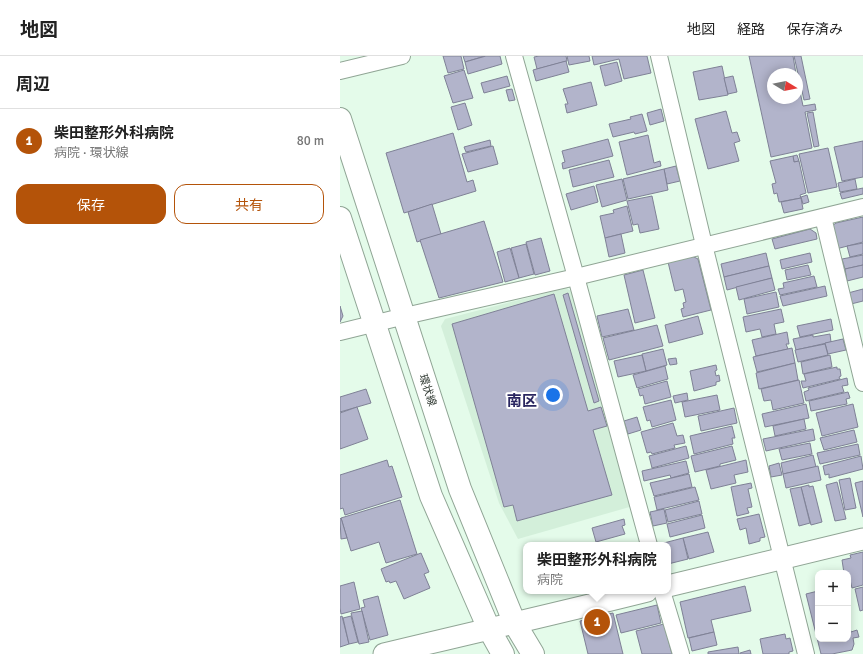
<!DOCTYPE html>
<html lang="ja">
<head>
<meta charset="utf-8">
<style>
  :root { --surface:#fff; --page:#f6f6f6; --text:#222; --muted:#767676; --line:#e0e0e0; --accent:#b45309 }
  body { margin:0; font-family:Signika,"Noto Sans JP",sans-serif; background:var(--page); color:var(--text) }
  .controls { position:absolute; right:12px; bottom:12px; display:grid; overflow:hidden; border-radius:8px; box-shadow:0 2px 10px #0003 }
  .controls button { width:36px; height:36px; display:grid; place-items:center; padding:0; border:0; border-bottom:1px solid var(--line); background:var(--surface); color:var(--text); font:20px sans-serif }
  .compass { position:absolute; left:427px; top:12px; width:36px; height:36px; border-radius:50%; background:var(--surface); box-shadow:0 2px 10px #0003; rotate:100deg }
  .you { position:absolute; left:213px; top:339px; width:14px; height:14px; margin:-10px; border:3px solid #fff; border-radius:50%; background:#1a73e8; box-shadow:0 0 0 6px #1a73e833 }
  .badge { display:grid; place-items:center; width:26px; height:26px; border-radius:50%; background:var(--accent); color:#fff; font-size:13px; font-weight:700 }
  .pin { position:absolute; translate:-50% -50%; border:2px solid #fff; box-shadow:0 1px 4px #0006 }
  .popup { position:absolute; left:183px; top:486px; width:148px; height:52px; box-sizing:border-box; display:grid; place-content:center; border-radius:8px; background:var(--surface); filter:drop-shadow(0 1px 3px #0005); font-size:13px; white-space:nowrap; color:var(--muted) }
  .popup b { font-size:15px; color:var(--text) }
  .popup::after { content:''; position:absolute; left:50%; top:100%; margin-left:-8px; border:8px solid transparent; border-top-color:var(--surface) }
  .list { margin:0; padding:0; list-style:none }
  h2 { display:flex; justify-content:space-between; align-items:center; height:52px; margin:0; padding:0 16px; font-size:17px }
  h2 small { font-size:13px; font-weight:400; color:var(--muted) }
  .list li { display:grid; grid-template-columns:26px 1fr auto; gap:12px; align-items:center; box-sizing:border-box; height:64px; padding:0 16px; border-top:1px solid var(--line) }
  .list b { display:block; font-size:15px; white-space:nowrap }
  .list p { margin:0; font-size:13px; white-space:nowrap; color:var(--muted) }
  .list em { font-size:13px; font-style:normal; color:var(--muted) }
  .actions { display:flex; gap:8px; padding:12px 16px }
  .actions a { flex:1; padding:9px 0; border:1px solid var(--accent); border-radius:12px; text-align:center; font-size:14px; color:var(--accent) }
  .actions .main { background:var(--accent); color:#fff }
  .map { position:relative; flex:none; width:523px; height:598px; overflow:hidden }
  header { display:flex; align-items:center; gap:24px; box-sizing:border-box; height:56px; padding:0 20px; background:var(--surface); border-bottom:1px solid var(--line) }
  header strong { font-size:19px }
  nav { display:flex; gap:22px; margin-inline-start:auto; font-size:14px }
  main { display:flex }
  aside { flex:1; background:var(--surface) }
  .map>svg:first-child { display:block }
</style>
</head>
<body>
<header>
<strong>地図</strong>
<nav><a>地図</a><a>経路</a><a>保存済み</a></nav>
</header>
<main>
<aside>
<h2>周辺<small></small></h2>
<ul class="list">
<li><span class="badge">1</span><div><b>柴田整形外科病院</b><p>病院 · 環状線</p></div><em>80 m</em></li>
</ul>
<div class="actions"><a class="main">保存</a><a>共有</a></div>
</aside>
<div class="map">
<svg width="523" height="598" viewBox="0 0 523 598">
  <rect width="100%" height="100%" fill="#e4fbea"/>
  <polygon fill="#d3efda" points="226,232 233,236 293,450 178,483 159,447 101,270 105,263"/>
  <g fill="#b2b4cb" stroke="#7f8196">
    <polygon points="103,0 121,0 124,13 108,17"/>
    <polygon points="123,0 145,0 125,6"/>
    <polygon points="146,0 160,0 162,8 128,18 125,6"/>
    <polygon points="199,0 226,0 227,5 197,13 194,1"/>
    <polygon points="227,0 249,0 250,5 229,9"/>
    <polygon points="252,0 307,0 311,17 284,23 279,3 254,9"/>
    <polygon points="409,0 453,0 456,18 433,18 433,42 457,42 457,21 463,50 475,48 476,54 465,56 472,92 431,101"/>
    <polygon points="454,0 461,0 470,43 464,44"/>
    <polygon points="226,5 229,16 196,25 193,14"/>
    <polygon points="277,6 282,25 265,30 260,10"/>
    <polygon points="382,10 388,39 359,44 353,16"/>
    <polygon points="124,14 133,42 113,47 104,20"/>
    <polygon points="167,20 170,30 144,37 141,27"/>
    <polygon points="393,20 397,36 388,38 384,22"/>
    <polygon points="251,26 257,49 227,57 225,48 228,48 223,33"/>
    <polygon points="172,33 175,44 169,45 166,34"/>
    <polygon points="125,47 132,69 118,74 111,51"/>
    <polygon points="321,53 324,65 310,69 307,57"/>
    <polygon points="386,55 392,77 397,76 400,85 394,87 399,105 368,113 355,63"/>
    <polygon points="473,56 479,90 474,91 467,57"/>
    <polygon points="302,58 307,75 295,78 294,76 273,81 269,68 291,63 290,61"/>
    <polygon points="113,77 127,126 133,124 136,135 64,157 46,97"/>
    <polygon points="308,79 314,107 320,105 321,110 287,119 279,86"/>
    <polygon points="268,83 273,100 223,113 222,107 225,106 222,95"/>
    <polygon points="150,84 151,90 126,96 124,91"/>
    <polygon points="523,85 523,121 502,125 494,91"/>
    <polygon points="153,90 158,108 128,116 122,98"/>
    <polygon points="488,92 497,131 468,137 459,98"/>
    <polygon points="457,99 459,105 454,106 453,100"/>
    <polygon points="453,100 454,106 459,105 466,137 460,139 461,142 439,146 437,137 434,138 432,128 436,127 430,105"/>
    <polygon points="269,104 274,121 233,131 229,114"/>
    <polygon points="336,110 340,125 327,128 324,113"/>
    <polygon points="324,113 328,134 288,143 283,123"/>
    <polygon points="282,123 287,144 262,151 256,129"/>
    <polygon points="515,123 517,133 500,136 498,127"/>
    <polygon points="254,130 258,146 231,154 226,138"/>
    <polygon points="523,132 523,138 502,143 500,137"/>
    <polygon points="467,139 469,146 463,148 461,141"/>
    <polygon points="312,140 319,173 300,177 298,168 293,169 287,145"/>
    <polygon points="461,142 463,153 444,157 441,146"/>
    <polygon points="92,148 101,178 77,186 68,156"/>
    <polygon points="287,150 293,175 265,182 260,160 274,157 273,154"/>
    <polygon points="523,161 523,186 496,193 492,170 496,167"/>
    <polygon points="144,165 163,226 99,242 80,184"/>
    <polygon points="470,173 476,177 477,183 435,193 432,183"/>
    <polygon points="281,178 285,197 269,201 265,182"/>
    <polygon points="201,182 210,215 195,219 186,186"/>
    <polygon points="523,187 523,198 510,201 507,190"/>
    <polygon points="186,188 194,218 179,222 171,192"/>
    <polygon points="170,192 179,222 165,226 157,196"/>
    <polygon points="426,197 429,210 384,221 381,208"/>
    <polygon points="470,197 472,206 442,213 440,204"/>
    <polygon points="523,199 523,209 505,213 502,203"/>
    <polygon points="352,200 358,203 371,254 343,261 341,253 344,252 343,247 346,246 343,233 335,235 328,206"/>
    <polygon points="468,209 471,219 447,224 445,214"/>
    <polygon points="523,209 523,221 507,225 505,213"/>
    <polygon points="429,210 432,222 387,234 384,221"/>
    <polygon points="303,214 315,262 295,267 284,219"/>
    <polygon points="474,220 477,231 440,239 438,233 444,232 443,227"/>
    <polygon points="432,222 435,234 399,244 396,231"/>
    <polygon points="485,230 487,240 443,250 440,240"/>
    <polygon points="523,233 523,245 511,248 508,237"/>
    <polygon points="436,236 439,251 407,258 404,243"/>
    <polygon points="228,237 259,345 254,347 223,239"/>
    <polygon points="214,238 248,355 261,351 267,370 253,374 272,439 177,465 173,449 164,451 112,268"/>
    <polygon points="0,250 3,260 0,266"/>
    <polygon points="288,253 294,274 262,281 257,260"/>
    <polygon points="441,253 444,266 434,268 436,278 422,281 420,273 406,276 403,261"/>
    <polygon points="358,260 363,278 329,287 325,269"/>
    <polygon points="491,263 493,274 460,281 457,270"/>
    <polygon points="317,269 323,290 269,304 263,282"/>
    <polygon points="447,276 449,288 446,288 448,293 416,300 412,284"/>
    <polygon points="490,278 491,286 456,294 453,283 473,279 473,281"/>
    <polygon points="503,283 506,294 488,298 485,287"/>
    <polygon points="485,288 488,299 458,306 455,294"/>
    <polygon points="452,292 455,307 417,316 413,301"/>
    <polygon points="323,293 327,309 306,315 302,298"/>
    <polygon points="302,299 306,315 278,321 274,305"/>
    <polygon points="490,299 492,311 463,318 461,306"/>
    <polygon points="336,302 337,308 330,309 328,303"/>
    <polygon points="455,307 458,324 419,333 416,317"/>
    <polygon points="376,309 377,314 375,315 376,320 379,319 380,325 376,326 376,329 354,335 350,315"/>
    <polygon points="325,310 328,323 297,332 293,319"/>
    <polygon points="497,311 497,313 500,313 501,320 499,321 500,323 463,332 461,325 466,325 464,318"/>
    <polygon points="507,322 508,329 502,330 504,336 466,345 464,336 469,334 468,332"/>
    <polygon points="459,324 464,347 433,354 431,344 424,345 421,333"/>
    <polygon points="327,325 331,341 305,348 303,339 300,340 298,333"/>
    <polygon points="26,333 31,347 0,356 0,341"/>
    <polygon points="508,336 510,342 506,343 507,348 471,355 469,345"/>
    <polygon points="347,337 348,344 335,347 333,340"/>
    <polygon points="377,339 380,354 345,361 342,346"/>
    <polygon points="331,344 336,364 312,371 310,364 307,365 303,351"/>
    <polygon points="466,348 469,362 425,371 422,358"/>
    <polygon points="513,348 518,371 482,380 476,357"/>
    <polygon points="17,351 28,383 0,393 0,357"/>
    <polygon points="394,352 397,367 361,375 358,360"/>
    <polygon points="297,361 301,374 288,378 284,365"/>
    <polygon points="464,363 466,373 435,380 433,370"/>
    <polygon points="333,367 337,380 343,379 345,387 334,389 335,392 312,398 311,396 307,397 301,376"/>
    <polygon points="392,370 395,382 392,382 393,388 354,398 350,380"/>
    <polygon points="473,373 475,384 426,395 423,383"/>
    <polygon points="514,374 517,386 484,394 480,382"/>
    <polygon points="470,387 472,398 442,404 439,393"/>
    <polygon points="518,388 520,399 480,408 477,397"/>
    <polygon points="346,390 349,402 312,412 309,400"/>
    <polygon points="392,390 396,404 380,408 380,410 355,416 351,400"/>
    <polygon points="473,399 476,411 443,418 441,407"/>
    <polygon points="521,400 523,413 489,422 489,418 485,419 483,410"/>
    <polygon points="47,404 49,411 52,410 62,441 5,459 3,452 0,453 0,419"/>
    <polygon points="406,404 408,416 394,419 396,427 371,433 366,414"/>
    <polygon points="346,405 349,417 331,422 330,419 304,425 302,415"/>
    <polygon points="439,407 442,419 431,421 429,410"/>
    <polygon points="478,410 481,424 446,432 443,418"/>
    <polygon points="349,418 352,431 314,440 310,427"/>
    <polygon points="510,422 516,452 505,454 499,424"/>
    <polygon points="523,425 523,461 515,427"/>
    <polygon points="497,426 506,463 495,465 486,429"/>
    <polygon points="411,427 412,432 408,433 412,451 407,452 409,457 397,460 391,431"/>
    <polygon points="469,429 469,431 473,430 482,466 471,469 461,431"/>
    <polygon points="355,431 359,444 317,454 314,441"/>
    <polygon points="461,431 470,467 459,470 450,433"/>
    <polygon points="60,444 77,498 46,507 39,486 11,495 1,462"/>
    <polygon points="359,445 362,458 328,466 325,454"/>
    <polygon points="324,453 327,467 313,470 310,456"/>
    <polygon points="419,458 425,481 420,482 420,485 409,488 406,472 400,474 397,463"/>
    <polygon points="362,459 365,472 330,481 327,468"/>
    <polygon points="1,462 7,482 1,483 0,463"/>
    <polygon points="284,463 285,469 282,470 285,478 256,486 252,472"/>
    <polygon points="368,476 374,496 349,503 343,482"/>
    <polygon points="343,482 348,503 328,508 328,489 320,488"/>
    <polygon points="523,496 523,529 512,532 510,524 508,525 508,517 504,517 502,504 511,502 510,499"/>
    <polygon points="81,497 89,516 84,518 90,532 64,543 56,525 50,527 49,525 46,526 41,513"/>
    <polygon points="14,526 20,553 1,558 0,552 0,530"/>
    <polygon points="405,530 411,555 371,564 374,576 348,582 340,546"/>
    <polygon points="523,531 523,554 520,555 515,533"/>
    <polygon points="478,535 478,583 508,583 508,564 511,576 517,574 519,581 513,582 514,588 512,594 492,598 481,598 466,538"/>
    <polygon points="38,540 48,579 30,584 21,552 25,551 23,544"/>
    <polygon points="317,549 321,567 281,577 276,559"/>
    <polygon points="22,555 29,586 19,588 11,557"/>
    <polygon points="273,557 283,598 248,598 240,565"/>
    <polygon points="2,560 9,588 0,591 0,561"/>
    <polygon points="11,560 18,586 9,588 3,562"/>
    <polygon points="324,568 332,598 302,598 296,575"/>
    <polygon points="374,576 377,589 352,595 349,582"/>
    <polygon points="445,578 446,583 450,582 453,595 449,596 449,598 423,598 420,583"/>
    <polygon points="398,591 399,598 368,598 368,596"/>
    <polygon points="410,594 411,598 400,598 400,597"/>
  </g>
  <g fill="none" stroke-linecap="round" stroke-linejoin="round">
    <defs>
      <g id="minor">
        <polyline points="174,0 236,221 309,489"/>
        <polyline points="319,0 364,189 466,598"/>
        <polyline points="0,15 62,0"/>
        <polyline points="483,161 523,327"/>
        <polyline points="0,276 65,260 236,221 523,151"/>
        <polyline points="322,535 341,598"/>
      </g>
      <g id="tertiary">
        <polyline points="328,530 523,483"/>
        <path d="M44,598C131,577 219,557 307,535"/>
      </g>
      <g id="primary">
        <polyline points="0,63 120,433 175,568 193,598"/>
        <polyline points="0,162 91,440 149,573 163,598"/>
      </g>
    </defs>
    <use href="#minor" stroke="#90a595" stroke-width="18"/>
    <use href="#tertiary" stroke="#90a595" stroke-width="23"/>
    <use href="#primary" stroke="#90a595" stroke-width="24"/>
    <use href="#minor" stroke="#fff" stroke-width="16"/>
    <use href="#tertiary" stroke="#fff" stroke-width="21"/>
    <use href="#primary" stroke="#fff" stroke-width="22"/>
  </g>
  <g text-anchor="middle" stroke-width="4" stroke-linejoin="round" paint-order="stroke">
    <g font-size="11" fill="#333c35" stroke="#fff">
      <text transform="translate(88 334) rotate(72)" y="4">環状線</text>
    </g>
    <g font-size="15" font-weight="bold" fill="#2a2660" stroke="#fff">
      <text x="182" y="350">南区</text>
    </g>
  </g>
</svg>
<div class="controls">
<button>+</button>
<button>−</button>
</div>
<svg class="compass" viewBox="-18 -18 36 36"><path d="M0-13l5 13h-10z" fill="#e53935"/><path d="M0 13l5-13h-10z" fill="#767676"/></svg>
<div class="you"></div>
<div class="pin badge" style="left:257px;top:566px">1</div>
<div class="popup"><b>柴田整形外科病院</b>病院</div>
</div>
</main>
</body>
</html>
